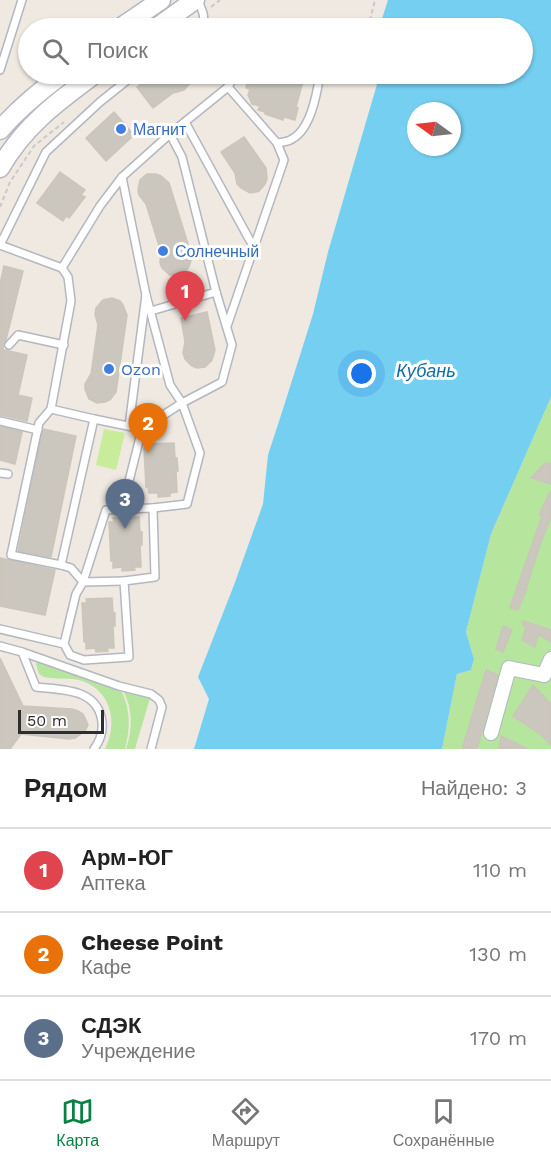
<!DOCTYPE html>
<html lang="ru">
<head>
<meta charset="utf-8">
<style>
  :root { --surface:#fff; --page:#f6f6f6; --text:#222; --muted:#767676; --line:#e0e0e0; --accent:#0b8043 }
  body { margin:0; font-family:"Work Sans",sans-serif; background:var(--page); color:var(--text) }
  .compass { position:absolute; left:407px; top:102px; width:54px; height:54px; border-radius:50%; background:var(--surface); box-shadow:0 2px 4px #0004; rotate:285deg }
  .scale { position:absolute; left:18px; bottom:15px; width:86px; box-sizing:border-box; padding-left:6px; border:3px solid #2e2e2e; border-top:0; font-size:16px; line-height:21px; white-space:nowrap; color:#2e2e2e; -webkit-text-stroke:4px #fff; paint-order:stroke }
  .you { position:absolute; left:362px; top:374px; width:21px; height:21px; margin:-15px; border:4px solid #fff; border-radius:50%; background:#1a73e8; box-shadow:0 0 0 9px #1a73e833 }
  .badge { display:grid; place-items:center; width:39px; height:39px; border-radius:50%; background:var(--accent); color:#fff; font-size:20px; font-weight:700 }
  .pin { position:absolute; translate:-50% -50px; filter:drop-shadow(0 2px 3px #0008) }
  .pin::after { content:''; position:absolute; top:32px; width:21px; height:18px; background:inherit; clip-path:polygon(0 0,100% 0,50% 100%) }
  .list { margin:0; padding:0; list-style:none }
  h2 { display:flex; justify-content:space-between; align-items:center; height:78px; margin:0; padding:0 24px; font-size:26px }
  h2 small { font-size:20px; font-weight:400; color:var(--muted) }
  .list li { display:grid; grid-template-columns:39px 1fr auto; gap:18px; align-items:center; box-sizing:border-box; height:84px; padding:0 24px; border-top:2px solid var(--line) }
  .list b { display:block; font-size:22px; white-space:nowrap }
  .list p { margin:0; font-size:20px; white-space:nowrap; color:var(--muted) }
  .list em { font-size:20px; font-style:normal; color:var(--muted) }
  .icon { flex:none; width:33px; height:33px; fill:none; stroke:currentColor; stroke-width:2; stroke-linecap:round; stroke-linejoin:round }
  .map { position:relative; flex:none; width:551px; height:749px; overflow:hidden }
  .search { position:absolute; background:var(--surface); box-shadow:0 2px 4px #0004; left:18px; right:18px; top:18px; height:66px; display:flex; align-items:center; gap:15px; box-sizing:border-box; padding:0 21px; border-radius:33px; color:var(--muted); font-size:22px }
  .sheet { height:330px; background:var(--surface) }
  nav { display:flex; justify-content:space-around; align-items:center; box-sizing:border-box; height:84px; border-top:2px solid var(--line); background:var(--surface); font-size:16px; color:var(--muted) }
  nav a { display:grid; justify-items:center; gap:3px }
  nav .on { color:var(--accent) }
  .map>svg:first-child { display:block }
</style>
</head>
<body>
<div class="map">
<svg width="551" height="749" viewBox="0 0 551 749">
  <rect width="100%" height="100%" fill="#efe9e1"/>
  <g fill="#b6e59e">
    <polygon points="551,397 551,749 442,749 457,674 471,670 474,659 466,632 491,534"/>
    <path d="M38,661L90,677L122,692C131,712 130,729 125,749H105C118,724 112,691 82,681C70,677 56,680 44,677L39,674L36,664Z"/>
    <path d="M123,690L150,698L135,749H126C133,728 133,710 123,690Z"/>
  </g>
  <polygon fill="#c9ec9a" points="104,429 125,433 116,470 96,465"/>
  <path fill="#75cff0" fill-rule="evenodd" d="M388,0H551V397L491,534L466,632L474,659L471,670L457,674L442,749H194L209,699L198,677L234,585L263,504L268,455L283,409L313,314L328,252L380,74H522V28H379ZM416,111H452V147H416Z"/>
  <g fill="#cbc7bf" stroke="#cbc5ba" stroke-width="1.5">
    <polygon points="153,74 193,74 190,83 184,90 173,93 153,108 137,87"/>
    <polygon points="249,74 305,74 296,107 298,108 295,120 284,117 283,120 265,114 265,112 258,110 260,106 252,104 248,95 250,89 246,88"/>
    <polygon points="114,112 134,135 106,161 86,138"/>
    <polygon points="244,137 266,168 267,179 265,184 259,191 256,192 250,193 241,188 237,184 235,173 221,152"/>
    <polygon points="60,172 85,190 81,195 85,197 69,218 66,216 63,221 37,203"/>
    <polygon points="147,174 156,174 161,176 169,183 192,257 189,267 186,271 179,276 170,275 162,268 160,263 161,252 146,204 139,195 138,190 140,180"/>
    <polygon points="4,266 23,271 6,340 4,343 3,349 0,349 0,284"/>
    <polygon points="112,298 120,301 123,305 127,315 116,392 110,400 105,402 97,403 89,399 85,389 85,384 91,374 98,325 95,314 96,308 103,300"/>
    <polygon points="207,312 215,350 212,360 205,367 197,368 192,366 185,359 183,353 185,342 181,318"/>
    <polygon points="0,349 27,355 18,395 32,398 27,421 0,415"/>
    <polygon points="0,427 22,432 15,464 0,460"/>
    <polygon points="43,429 76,436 51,557 18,551"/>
    <polygon points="174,443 175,458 177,458 178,471 176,471 177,492 170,493 170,496 158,497 158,493 149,493 148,487 146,487 144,448 149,448 149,444"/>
    <polygon points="551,463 551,484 531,478 544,464"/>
    <polygon points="550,492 551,492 551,517 541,542 526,588 527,588 518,610 510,608 542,516 539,515"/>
    <polygon points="139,517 140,532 142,532 142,545 140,545 141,567 134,567 135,570 122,571 122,567 113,568 113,561 111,561 109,522 114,522 113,518"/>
    <polygon points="0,558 55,570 45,615 0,606"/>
    <polygon points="112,598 113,613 115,613 115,626 113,626 114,648 107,648 108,651 96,652 95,648 86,649 86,642 84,642 82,603 87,603 86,599"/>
    <polygon points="523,621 551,630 551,642 538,634 535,647 522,640 526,627 522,624"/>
    <polygon points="503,626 512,630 503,652 496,649"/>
    <polygon points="0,658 23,706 72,709 78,711 83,714 86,720 88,725 85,731 75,738 69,739 21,734 10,749 0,749"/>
    <polygon points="486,670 498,675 477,749 462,749"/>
    <polygon points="533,685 551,704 551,745 539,733 513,716"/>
    <polygon points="501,736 528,749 499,749"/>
  </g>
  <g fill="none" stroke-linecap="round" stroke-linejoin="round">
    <defs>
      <g id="service">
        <polyline points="198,0 203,13 205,27 212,28"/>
        <polyline points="0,70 22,0"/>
        <polyline points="135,74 100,102 46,152 0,245 62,268 100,206 122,177 170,134 228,87 234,76 233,74"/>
        <polyline points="185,122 254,248"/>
        <path d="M277,143C282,142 288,142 292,139C311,129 317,93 320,74"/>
        <polyline points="122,177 146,295 129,426"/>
        <polyline points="62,268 68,277 71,301 51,409 94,419 142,429 182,403 222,382 232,345 216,292 182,157 170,134"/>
        <polyline points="151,311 216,292"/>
        <polyline points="227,326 284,160 277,143 228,87"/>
        <polyline points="9,345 18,335 64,345"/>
        <polyline points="51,409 39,423 11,555 61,565"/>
        <polyline points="94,419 61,565 71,568 83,582 124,581"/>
        <polyline points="0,421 38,430"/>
        <polyline points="142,429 122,509 106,510 83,582 76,594 64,644 70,655 84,660 129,657 124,581 155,577 153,508 187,504 200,453 182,403 170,385 146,295"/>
        <polyline points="0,473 8,474"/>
        <polyline points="122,509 153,508"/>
        <polyline points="0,629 64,644"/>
        <path d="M0,646L22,652L36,687C62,690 98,688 102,722C103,732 100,741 94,749"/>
        <polyline points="22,652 119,686 151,694 159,700 162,707 151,749"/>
      </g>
      <g id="minor">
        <polyline points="544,675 551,659"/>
        <polyline points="491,733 509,668 544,675"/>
      </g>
      <g id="secondary">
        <polyline points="120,28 161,0"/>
        <polyline points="156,28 195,0"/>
        <path d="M0,130C19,108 40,91 63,74"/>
        <path d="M0,168C24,126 57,102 95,74"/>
      </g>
    </defs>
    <use href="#service" stroke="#b4b7c1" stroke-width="10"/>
    <use href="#minor" stroke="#b4b7c1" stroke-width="16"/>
    <use href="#secondary" stroke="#b4b7c1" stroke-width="21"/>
    <g stroke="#c9c9c9" stroke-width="2" stroke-dasharray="4.5 3" stroke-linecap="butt">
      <polyline points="211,7 220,0"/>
      <polyline points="183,28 190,23"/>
      <polyline points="368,28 375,0"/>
      <polyline points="0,207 10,182 34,146 64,122"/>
    </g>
    <use href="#service" stroke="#fff" stroke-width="7"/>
    <use href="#minor" stroke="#fff" stroke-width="14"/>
    <use href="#secondary" stroke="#fff" stroke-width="18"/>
  </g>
  <g fill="#3f7fe0" stroke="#fff" stroke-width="2">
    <circle cx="121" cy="129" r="6"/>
    <circle cx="163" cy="251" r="6"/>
    <circle cx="109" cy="369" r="6"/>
  </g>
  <g text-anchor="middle" stroke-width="6" stroke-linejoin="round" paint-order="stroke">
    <g font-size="16" fill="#366cbe" stroke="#fff" text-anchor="start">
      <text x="133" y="135">Магнит</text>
      <text x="175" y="257">Солнечный</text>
      <text x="121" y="375">Ozon</text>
    </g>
    <g font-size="18" font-style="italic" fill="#0d6fa3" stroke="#fff">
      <text x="426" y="377">Кубань</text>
    </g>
  </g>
</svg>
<svg class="compass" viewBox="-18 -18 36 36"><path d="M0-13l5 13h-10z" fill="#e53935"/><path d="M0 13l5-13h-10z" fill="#767676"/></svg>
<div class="scale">50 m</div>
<div class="you"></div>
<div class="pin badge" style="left:185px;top:321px;background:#e0444e">1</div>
<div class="pin badge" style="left:148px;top:453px;background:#e8710a">2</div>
<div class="pin badge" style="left:125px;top:529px;background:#5c6f8a">3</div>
<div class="search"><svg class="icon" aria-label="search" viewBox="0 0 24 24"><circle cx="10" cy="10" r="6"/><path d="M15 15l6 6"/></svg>Поиск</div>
</div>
<section class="sheet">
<h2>Рядом<small>Найдено: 3</small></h2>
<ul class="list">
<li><span class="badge" style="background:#e0444e">1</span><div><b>Арм-ЮГ</b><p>Аптека</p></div><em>110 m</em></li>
<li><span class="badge" style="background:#e8710a">2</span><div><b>Cheese Point</b><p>Кафе</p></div><em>130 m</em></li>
<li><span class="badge" style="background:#5c6f8a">3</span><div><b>СДЭК</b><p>Учреждение</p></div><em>170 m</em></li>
</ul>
</section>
<nav>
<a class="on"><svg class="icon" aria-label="map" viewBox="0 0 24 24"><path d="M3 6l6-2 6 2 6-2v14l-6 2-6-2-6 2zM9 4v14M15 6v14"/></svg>Карта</a>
<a><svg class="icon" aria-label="directions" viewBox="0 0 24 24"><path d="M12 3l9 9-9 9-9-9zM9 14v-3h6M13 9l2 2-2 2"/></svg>Маршрут</a>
<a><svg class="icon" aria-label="saved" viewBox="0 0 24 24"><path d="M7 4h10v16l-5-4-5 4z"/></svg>Сохранённые</a>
</nav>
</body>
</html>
